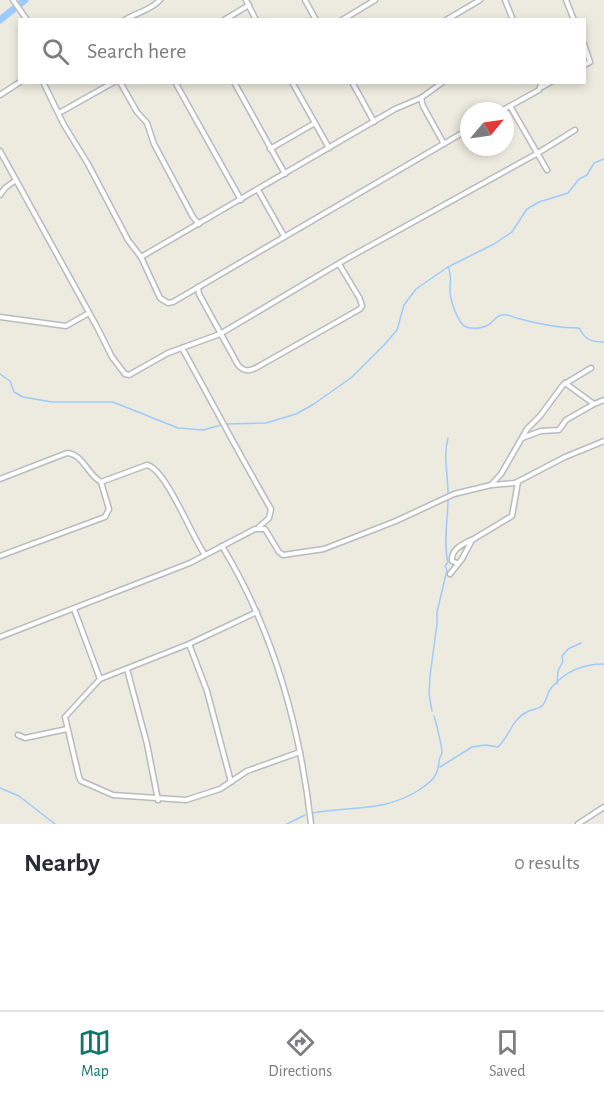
<!DOCTYPE html>
<html lang="en">
<head>
<meta charset="utf-8">
<style>
  :root { --surface:#fff; --page:#f7f7f7; --text:#2b2b33; --muted:#7c7c81; --line:#e1e1e2; --accent:#0f766e }
  body { margin:0; font-family:"Alegreya Sans",sans-serif; background:var(--page); color:var(--text) }
  .compass { position:absolute; left:460px; top:102px; width:54px; height:54px; border-radius:50%; background:var(--surface); box-shadow:0 3px 9px #0003; rotate:61deg }
  .list { margin:0; padding:0; list-style:none }
  h2 { display:flex; justify-content:space-between; align-items:center; height:78px; margin:0; padding:0 24px; font-size:26px }
  h2 small { font-size:20px; font-weight:400; color:var(--muted) }
  .icon { flex:none; width:33px; height:33px; fill:none; stroke:currentColor; stroke-width:2; stroke-linecap:round; stroke-linejoin:round }
  .map { position:relative; flex:none; width:604px; height:824px; overflow:hidden }
  .search { position:absolute; background:var(--surface); box-shadow:0 3px 9px #0003; left:18px; right:18px; top:18px; height:66px; display:flex; align-items:center; gap:15px; box-sizing:border-box; padding:0 21px; border-radius:0px; color:var(--muted); font-size:22px }
  .sheet { height:186px; background:var(--surface) }
  nav { display:flex; justify-content:space-around; align-items:center; box-sizing:border-box; height:84px; border-top:2px solid var(--line); background:var(--surface); font-size:16px; color:var(--muted) }
  nav a { display:grid; justify-items:center; gap:3px }
  nav .on { color:var(--accent) }
  .map>svg:first-child { display:block }
</style>
</head>
<body>
<div class="map">
<svg width="604" height="824" viewBox="0 0 604 824">
  <rect width="100%" height="100%" fill="#edebdf"/>
  <g fill="none" stroke-linecap="round" stroke-linejoin="round">
    <g stroke="#9dcbff" stroke-width="1.5">
      <path d="M448,267C452,275 450,282 450,290C450,300 456,316 462,324C467,330 481,329 488,325C494,322 495,316 502,315C509,313 513,318 520,319C539,324 558,328 578,328L580,329C585,340 592,342 604,342"/>
      <polyline points="0,374 10,381 14,392 23,397 52,402 113,402 178,428 203,430 221,425"/>
      <polyline points="226,424 266,423 296,414 314,404 352,377 384,345 397,330 404,305 416,289 448,267 494,244 512,232 527,209 539,202 568,193 579,179 587,175 594,163 604,159"/>
      <path d="M448,493C448,473 443,457 448,438"/>
      <polyline points="557,684 558,671 563,661 562,656 568,649 581,643"/>
      <path d="M432,711L429,694L430,676L437,624V612L447,570L445,566L448,562C443,546 448,517 448,500"/>
      <path d="M440,767L472,747L486,745L498,747C509,737 512,719 527,712C533,708 537,711 543,705C547,700 547,693 551,688C566,671 582,664 604,664"/>
      <polyline points="0,788 19,796 55,824"/>
      <path d="M312,813C349,806 386,812 419,790C432,781 438,777 439,761C439,758 442,755 442,752C442,748 436,721 434,716"/>
      <polyline points="287,824 305,815"/>
    </g>
    <polyline stroke="#9dcbff" stroke-width="7" points="0,20 25,0"/>
    <defs>
      <g id="minor">
        <polyline points="13,0 27,20"/>
        <polyline points="246,0 256,20"/>
        <polyline points="305,0 316,20"/>
        <polyline points="505,0 513,20"/>
        <polyline points="566,0 574,20"/>
        <path d="M125,20C137,12 150,11 160,0"/>
        <polyline points="224,20 249,5"/>
        <polyline points="342,20 375,0"/>
        <polyline points="446,20 480,0"/>
        <polyline points="584,44 590,62 584,65"/>
        <polyline points="43,82 64,125 88,164 128,240 141,257 160,298 168,303 173,302 469,129"/>
        <polyline points="120,82 137,112 147,123 154,144 193,217 199,224"/>
        <polyline points="175,82 241,200"/>
        <polyline points="234,82 285,174"/>
        <polyline points="292,82 329,148"/>
        <polyline points="352,82 374,122"/>
        <polyline points="443,82 421,98 423,106 444,144"/>
        <polyline points="542,87 551,82"/>
        <polyline points="0,95 20,82"/>
        <polyline points="510,106 547,170"/>
        <polyline points="501,111 539,90 542,82"/>
        <polyline points="59,113 114,82"/>
        <polyline points="270,149 315,123"/>
        <polyline points="0,151 97,327 112,357 125,374 129,375 168,353 220,334 348,258 538,153 575,130"/>
        <polyline points="258,190 284,236"/>
        <polyline points="0,195 5,188 16,180"/>
        <polyline points="141,257 395,109 421,98"/>
        <path d="M198,287L199,294L238,365C246,374 252,370 261,365L360,309L362,306L360,299L339,264"/>
        <polyline points="0,317 66,326 89,313"/>
        <path d="M182,348C212,402 240,456 271,509L269,518L259,527"/>
        <polyline points="565,383 594,404 604,400"/>
        <polyline points="522,438 541,431 559,430 566,420 594,404"/>
        <path d="M0,479L67,453C83,454 87,474 101,482L147,465C166,469 192,537 205,555"/>
        <polyline points="491,485 501,474 527,429 540,416 563,385 591,368"/>
        <path d="M222,546C273,630 300,726 311,824"/>
        <polyline points="0,556 105,517 109,509 101,482"/>
        <path d="M457,563L452,561C451,549 462,545 471,540"/>
        <polyline points="450,574 462,559 472,540 512,516 518,482"/>
        <polyline points="74,609 100,679"/>
        <polyline points="257,612 189,644 100,679 65,717 79,777 81,781 113,795 186,800 220,789 247,771 300,752"/>
        <polyline points="0,637 190,563 255,529 265,529 279,552 283,555 324,549 396,521 454,494 491,485 515,483 565,457 604,441"/>
        <polyline points="189,644 207,691 231,782"/>
        <polyline points="127,669 147,744 158,800"/>
        <polyline points="18,735 25,738 67,729"/>
        <polyline points="578,824 604,807"/>
      </g>
    </defs>
    <use href="#minor" stroke="#b8bac0" stroke-width="7"/>
    <use href="#minor" stroke="#fff" stroke-width="4"/>
  </g>
</svg>
<svg class="compass" viewBox="-18 -18 36 36"><path d="M0-13l5 13h-10z" fill="#e53935"/><path d="M0 13l5-13h-10z" fill="#7c7c81"/></svg>
<div class="search"><svg class="icon" aria-label="search" viewBox="0 0 24 24"><circle cx="10" cy="10" r="6"/><path d="M15 15l6 6"/></svg>Search here</div>
</div>
<section class="sheet">
<h2>Nearby<small>0 results</small></h2>
<ul class="list">
</ul>
</section>
<nav>
<a class="on"><svg class="icon" aria-label="map" viewBox="0 0 24 24"><path d="M3 6l6-2 6 2 6-2v14l-6 2-6-2-6 2zM9 4v14M15 6v14"/></svg>Map</a>
<a><svg class="icon" aria-label="directions" viewBox="0 0 24 24"><path d="M12 3l9 9-9 9-9-9zM9 14v-3h6M13 9l2 2-2 2"/></svg>Directions</a>
<a><svg class="icon" aria-label="saved" viewBox="0 0 24 24"><path d="M7 4h10v16l-5-4-5 4z"/></svg>Saved</a>
</nav>
</body>
</html>
